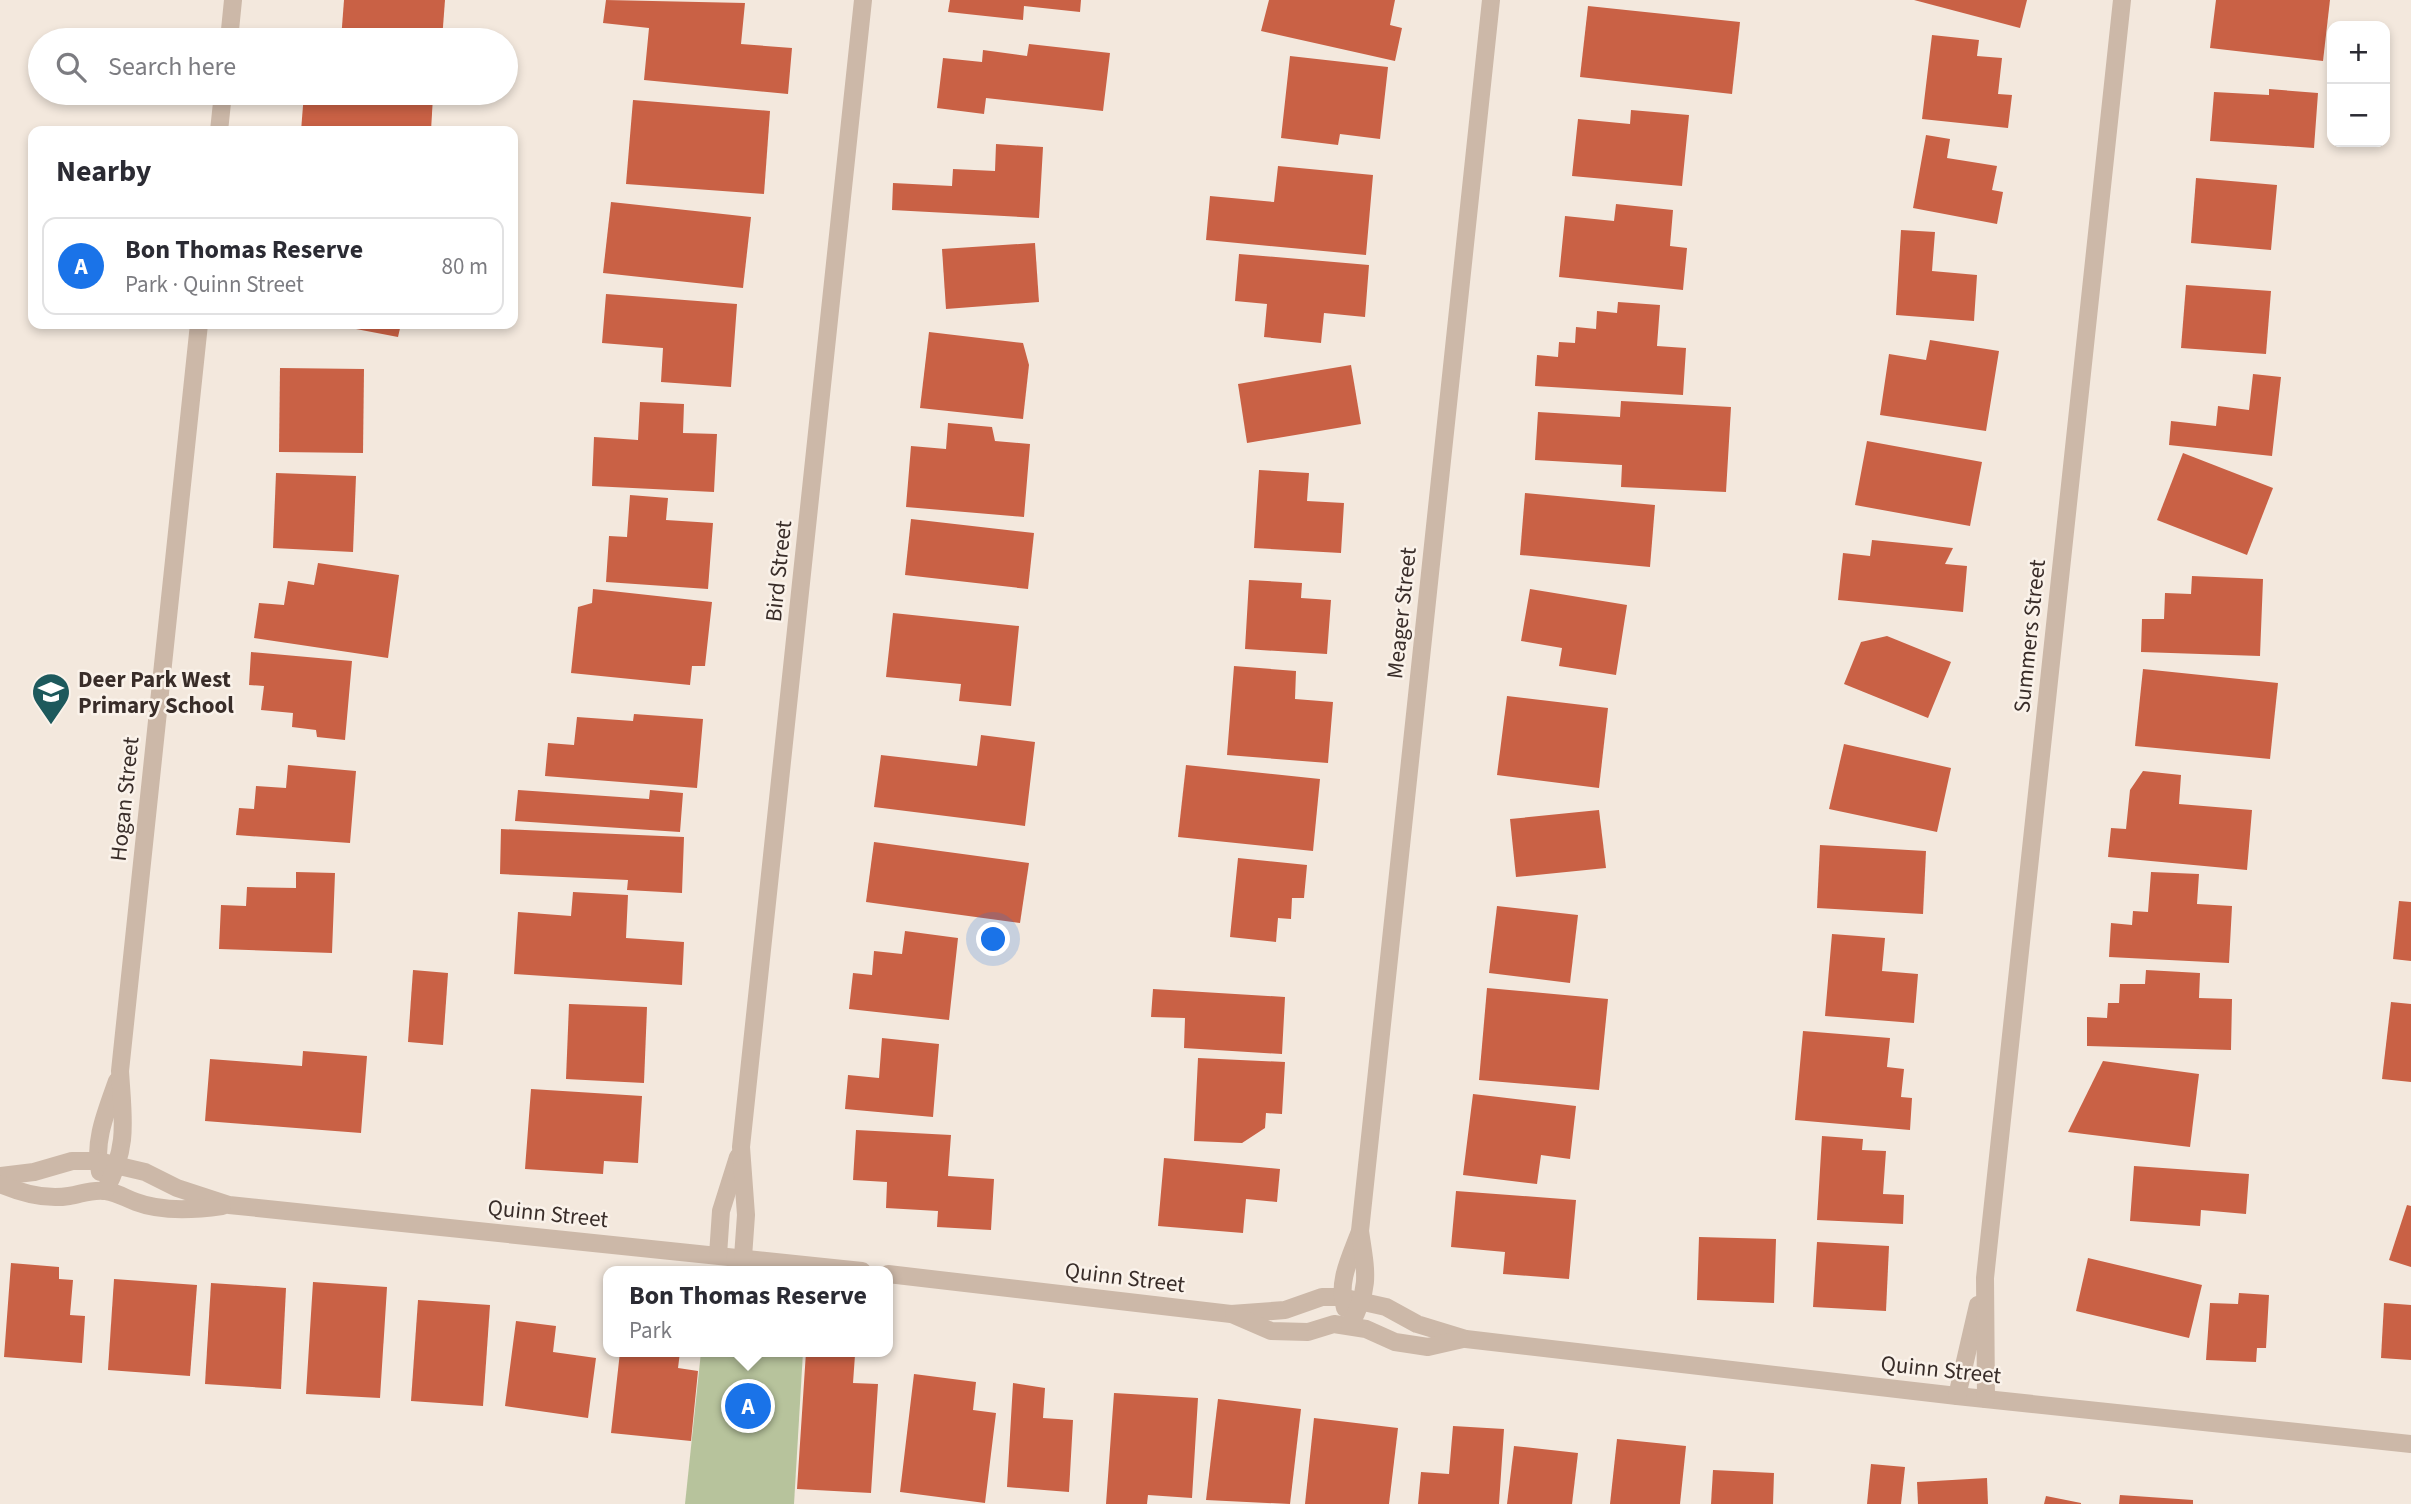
<!DOCTYPE html>
<html lang="en">
<head>
<meta charset="utf-8">
<style>
  :root { --surface:#fff; --page:#f2f2f3; --text:#2b2b33; --muted:#7c7c81; --line:#e1e1e2; --accent:#1a73e8 }
  body { margin:0; font-family:"Source Sans 3",sans-serif; background:var(--page); color:var(--text) }
  .controls { position:absolute; right:21px; top:21px; display:grid; overflow:hidden; border-radius:14px; box-shadow:0 4px 10px #0003 }
  .controls button { width:63px; height:63px; display:grid; place-items:center; padding:0; border:0; border-bottom:2px solid var(--line); background:var(--surface); color:var(--text); font:35px sans-serif }
  .you { position:absolute; left:994px; top:940px; width:24px; height:24px; margin:-18px; border:5px solid #fff; border-radius:50%; background:#1a73e8; box-shadow:0 0 0 10px #1a73e833 }
  .badge { display:grid; place-items:center; width:46px; height:46px; border-radius:50%; background:var(--accent); color:#fff; font-size:23px; font-weight:700 }
  .pin { position:absolute; translate:-50% -50%; border:4px solid #fff; box-shadow:0 2px 7px #0006 }
  .popup { position:absolute; left:603px; top:1266px; width:290px; height:91px; box-sizing:border-box; display:grid; place-content:center; border-radius:14px; background:var(--surface); filter:drop-shadow(0 2px 5px #0005); font-size:23px; white-space:nowrap; color:var(--muted) }
  .popup b { font-size:26px; color:var(--text) }
  .popup::after { content:''; position:absolute; left:50%; top:100%; margin-left:-14px; border:14px solid transparent; border-top-color:var(--surface) }
  .list { margin:0; padding:0; list-style:none }
  h2 { display:flex; justify-content:space-between; align-items:center; height:91px; margin:0; padding:0 28px; font-size:30px }
  h2 small { font-size:23px; font-weight:400; color:var(--muted) }
  .list li { display:grid; grid-template-columns:46px 1fr auto; gap:21px; align-items:center; box-sizing:border-box; height:98px; margin:0 14px 14px; padding:0 14px; border:2px solid var(--line); border-radius:14px }
  .list b { display:block; font-size:26px; white-space:nowrap }
  .list p { margin:0; font-size:23px; white-space:nowrap; color:var(--muted) }
  .list em { font-size:23px; font-style:normal; color:var(--muted) }
  .icon { flex:none; width:38px; height:38px; fill:none; stroke:currentColor; stroke-width:2; stroke-linecap:round; stroke-linejoin:round }
  .map { position:relative; flex:none; width:2411px; height:1504px; overflow:hidden }
  .search { position:absolute; background:var(--surface); box-shadow:0 4px 10px #0003; left:28px; top:28px; width:490px; height:77px; display:flex; align-items:center; gap:18px; box-sizing:border-box; padding:0 24px; border-radius:38px; color:var(--muted); font-size:26px }
  .panel { position:absolute; background:var(--surface); box-shadow:0 4px 10px #0003; left:28px; top:126px; width:490px; height:203px; border-radius:14px }
  .map>svg:first-child { display:block }
</style>
</head>
<body>
<div class="map">
<svg width="2411" height="1504" viewBox="0 0 2411 1504">
  <rect width="100%" height="100%" fill="#f3e8dd"/>
  <polygon fill="#b7c39c" points="701,1352 803,1352 794,1504 685,1504"/>
  <g fill="#c96145">
    <polygon points="344,0 445,0 442,40 341,40"/>
    <polygon points="606,0 745,3 741,44 792,48 788,94 644,80 649,28 603,23"/>
    <polygon points="950,0 1081,0 1080,12 1024,6 1023,20 948,12"/>
    <polygon points="1269,0 1395,0 1390,25 1402,28 1395,61 1261,31"/>
    <polygon points="1914,0 2027,0 2020,28"/>
    <polygon points="2216,0 2330,0 2323,61 2210,48"/>
    <polygon points="1588,6 1740,22 1732,94 1580,77"/>
    <polygon points="1932,35 1979,40 1977,56 2002,58 1998,94 2012,95 2008,128 1922,119"/>
    <polygon points="1029,44 1110,53 1103,111 986,98 984,114 937,108 943,58 982,62 983,50 1027,56"/>
    <polygon points="1290,56 1388,67 1380,139 1340,134 1338,145 1281,138"/>
    <polygon points="2269,89 2318,93 2314,148 2210,141 2214,92 2269,95"/>
    <polygon points="304,93 433,96 431,131 301,131"/>
    <polygon points="633,100 770,111 764,194 626,184"/>
    <polygon points="1631,110 1689,115 1682,186 1572,176 1578,119 1630,124"/>
    <polygon points="1926,135 1950,139 1947,158 1997,166 1992,190 2003,192 1997,224 1913,208"/>
    <polygon points="996,144 1043,147 1039,218 892,210 893,183 952,186 953,169 995,171"/>
    <polygon points="1278,166 1373,175 1366,255 1206,240 1210,196 1274,202"/>
    <polygon points="2196,178 2277,185 2271,250 2191,243"/>
    <polygon points="611,202 751,217 743,288 603,273"/>
    <polygon points="1616,204 1673,210 1670,246 1687,248 1683,290 1559,277 1565,216 1614,221"/>
    <polygon points="1901,230 1935,232 1932,271 1977,275 1974,321 1896,315"/>
    <polygon points="1035,243 1039,302 946,309 942,249"/>
    <polygon points="1239,254 1369,265 1365,317 1324,313 1321,343 1264,337 1267,304 1235,301"/>
    <polygon points="2186,285 2271,291 2266,354 2181,348"/>
    <polygon points="606,294 737,304 731,387 661,382 663,348 602,343"/>
    <polygon points="1618,302 1660,305 1657,346 1686,348 1683,395 1535,386 1537,355 1558,357 1559,342 1575,343 1576,327 1596,329 1597,311 1617,313"/>
    <polygon points="358,324 401,324 398,337 356,329"/>
    <polygon points="929,332 1023,343 1029,365 1023,419 920,408"/>
    <polygon points="1930,340 1999,351 1986,431 1880,415 1889,354 1926,360"/>
    <polygon points="1351,365 1361,424 1247,443 1238,384"/>
    <polygon points="280,368 364,369 363,453 279,452"/>
    <polygon points="2253,374 2281,377 2272,456 2169,445 2171,421 2216,426 2218,406 2249,410"/>
    <polygon points="1621,401 1731,407 1726,492 1621,487 1622,465 1535,460 1538,412 1620,417"/>
    <polygon points="640,402 684,404 683,433 717,434 714,492 592,486 594,437 638,440"/>
    <polygon points="948,423 992,427 995,441 1030,444 1024,517 906,507 911,446 946,449"/>
    <polygon points="1867,441 1982,462 1970,526 1855,505"/>
    <polygon points="2183,453 2273,488 2247,555 2157,520"/>
    <polygon points="1259,470 1309,473 1307,501 1344,503 1341,553 1254,548"/>
    <polygon points="276,473 356,476 353,552 273,548"/>
    <polygon points="1525,493 1655,505 1650,567 1520,555"/>
    <polygon points="630,495 668,498 666,520 713,523 708,589 606,582 609,536 627,537"/>
    <polygon points="911,519 1034,533 1028,589 905,575"/>
    <polygon points="1872,540 1953,548 1945,564 1967,566 1963,612 1838,600 1843,553 1870,556"/>
    <polygon points="318,563 399,575 388,658 254,638 259,603 284,605 288,581 314,585"/>
    <polygon points="2192,576 2263,579 2260,656 2141,652 2142,619 2164,619 2165,593 2191,594"/>
    <polygon points="1249,580 1302,583 1301,598 1331,600 1327,654 1245,649"/>
    <polygon points="593,589 712,602 705,666 692,666 690,685 571,673 578,607 592,603"/>
    <polygon points="1530,589 1627,605 1616,675 1559,666 1562,648 1521,641"/>
    <polygon points="893,613 1019,626 1011,706 959,701 961,684 886,677"/>
    <polygon points="1887,636 1951,662 1928,718 1844,684 1861,642"/>
    <polygon points="251,652 352,661 345,740 317,737 316,730 292,727 293,713 261,710 264,686 249,685"/>
    <polygon points="1234,666 1296,671 1295,699 1333,702 1328,763 1227,755"/>
    <polygon points="2143,669 2278,683 2270,759 2135,746"/>
    <polygon points="1507,696 1608,708 1599,788 1497,775"/>
    <polygon points="634,714 703,719 697,788 545,776 548,743 574,745 577,717 633,721"/>
    <polygon points="981,735 1035,742 1025,826 874,807 881,755 977,766"/>
    <polygon points="1844,744 1951,768 1937,832 1829,809"/>
    <polygon points="288,765 356,771 350,843 236,835 239,808 254,809 256,786 286,788"/>
    <polygon points="1186,765 1320,779 1313,851 1178,837"/>
    <polygon points="2143,771 2181,775 2179,804 2252,810 2247,870 2108,857 2111,828 2126,829 2130,790"/>
    <polygon points="518,790 649,799 650,790 683,793 680,832 515,821"/>
    <polygon points="1599,810 1606,868 1516,877 1510,819"/>
    <polygon points="501,829 684,837 682,893 627,890 628,880 500,874"/>
    <polygon points="874,842 1029,863 1020,923 866,902"/>
    <polygon points="1820,845 1926,851 1923,914 1817,908"/>
    <polygon points="1238,858 1307,865 1304,898 1292,898 1291,919 1278,918 1276,942 1230,937"/>
    <polygon points="296,872 335,873 332,953 219,949 221,905 246,906 247,887 296,888"/>
    <polygon points="2151,872 2199,874 2197,904 2232,906 2229,963 2109,957 2111,923 2132,925 2133,911 2148,912"/>
    <polygon points="573,892 628,895 626,938 684,942 682,985 514,974 518,912 571,916"/>
    <polygon points="2399,901 2411,902 2411,961 2393,959"/>
    <polygon points="1497,906 1578,915 1570,983 1489,973"/>
    <polygon points="905,931 958,938 949,1020 849,1009 853,973 872,975 874,951 902,954"/>
    <polygon points="1832,934 1885,938 1882,971 1918,974 1914,1023 1825,1016"/>
    <polygon points="413,970 448,973 443,1045 408,1042"/>
    <polygon points="2146,970 2200,973 2199,998 2232,999 2231,1050 2087,1046 2087,1017 2107,1018 2108,1003 2119,1003 2120,984 2145,984"/>
    <polygon points="1487,988 1608,999 1599,1090 1479,1080"/>
    <polygon points="1153,989 1285,997 1282,1054 1184,1048 1185,1018 1151,1017"/>
    <polygon points="2391,1002 2411,1004 2411,1082 2382,1079"/>
    <polygon points="569,1004 647,1007 644,1083 566,1079"/>
    <polygon points="1803,1031 1890,1038 1887,1067 1904,1069 1901,1097 1912,1098 1910,1130 1795,1120"/>
    <polygon points="882,1038 939,1044 933,1117 845,1109 848,1075 879,1078"/>
    <polygon points="303,1051 367,1056 361,1133 205,1121 210,1059 302,1066"/>
    <polygon points="1198,1058 1285,1062 1282,1114 1266,1113 1265,1128 1242,1143 1194,1141"/>
    <polygon points="2103,1061 2199,1074 2190,1147 2068,1132"/>
    <polygon points="531,1089 642,1096 638,1163 604,1161 603,1174 525,1169"/>
    <polygon points="1473,1094 1576,1106 1570,1159 1541,1155 1537,1184 1463,1175"/>
    <polygon points="856,1130 951,1135 948,1176 994,1179 991,1230 937,1227 938,1211 886,1208 887,1182 853,1180"/>
    <polygon points="1822,1136 1863,1139 1862,1150 1886,1151 1883,1194 1904,1195 1903,1224 1817,1220"/>
    <polygon points="1164,1158 1280,1169 1277,1202 1246,1199 1243,1233 1158,1226"/>
    <polygon points="2134,1166 2249,1174 2246,1214 2201,1210 2200,1226 2130,1221"/>
    <polygon points="1456,1191 1576,1200 1569,1279 1503,1274 1505,1252 1451,1247"/>
    <polygon points="2407,1205 2411,1206 2411,1267 2389,1260"/>
    <polygon points="1699,1237 1776,1239 1774,1303 1697,1300"/>
    <polygon points="1817,1242 1889,1246 1886,1311 1813,1307"/>
    <polygon points="2088,1258 2202,1285 2189,1338 2076,1311"/>
    <polygon points="11,1263 59,1267 59,1279 73,1280 70,1315 85,1316 82,1363 4,1357"/>
    <polygon points="114,1279 197,1285 190,1376 108,1370"/>
    <polygon points="313,1282 387,1287 380,1398 306,1394"/>
    <polygon points="211,1283 286,1288 281,1389 205,1384"/>
    <polygon points="2239,1293 2269,1295 2266,1348 2257,1348 2256,1362 2206,1360 2210,1303 2238,1304"/>
    <polygon points="418,1300 490,1305 483,1406 411,1401"/>
    <polygon points="2384,1303 2411,1305 2411,1360 2381,1358"/>
    <polygon points="516,1321 556,1326 553,1352 596,1358 588,1418 505,1406"/>
    <polygon points="620,1352 680,1352 678,1368 698,1371 691,1441 611,1433"/>
    <polygon points="806,1352 855,1355 853,1383 878,1384 871,1493 797,1489"/>
    <polygon points="914,1374 976,1382 973,1410 996,1413 985,1503 900,1492"/>
    <polygon points="1013,1383 1045,1388 1043,1418 1073,1420 1069,1492 1007,1487"/>
    <polygon points="1114,1393 1198,1398 1192,1498 1148,1495 1147,1504 1106,1504"/>
    <polygon points="1218,1399 1301,1409 1290,1504 1206,1500"/>
    <polygon points="1314,1418 1398,1428 1389,1504 1305,1504"/>
    <polygon points="1453,1426 1504,1429 1499,1504 1418,1504 1421,1472 1449,1474"/>
    <polygon points="1617,1439 1686,1446 1680,1504 1610,1504"/>
    <polygon points="1514,1446 1578,1453 1572,1504 1507,1504"/>
    <polygon points="1871,1464 1905,1467 1901,1504 1867,1504"/>
    <polygon points="1713,1470 1774,1473 1773,1504 1711,1504"/>
    <polygon points="1987,1478 1988,1504 1918,1504 1917,1482"/>
    <polygon points="2120,1495 2193,1500 2193,1504 2119,1504"/>
    <polygon points="2046,1496 2081,1503 2081,1504 2044,1504"/>
  </g>
  <g fill="none" stroke-linecap="round" stroke-linejoin="round">
    <g stroke="#ccb8a8" stroke-width="18">
      <polyline points="229,40 233,0"/>
      <polyline points="219,131 223,93"/>
      <path d="M100,1172C93,1141 107,1110 117,1081"/>
      <polyline points="0,1176 34,1172 72,1161 98,1161 145,1172 177,1188 229,1205 862,1271"/>
      <path d="M0,1184C21,1193 45,1200 69,1196C82,1194 91,1189 106,1191C118,1193 125,1198 136,1202C162,1212 194,1210 222,1206"/>
      <path d="M105,1191C129,1146 123,1120 120,1071L199,324"/>
      <polyline points="718,1255 721,1211 738,1157"/>
      <polyline points="743,1257 746,1215 741,1147 863,0"/>
      <polyline points="888,1274 1231,1314 1285,1310 1322,1297 1341,1297 1386,1307 1417,1324 1466,1339 1957,1396 2411,1444"/>
      <path d="M1345,1308C1337,1283 1350,1258 1359,1234"/>
      <polyline points="1234,1315 1271,1331 1308,1332 1334,1324 1366,1329 1395,1342 1428,1347 1463,1339"/>
      <path d="M1350,1325C1371,1287 1366,1272 1360,1231L1491,0"/>
      <polyline points="1957,1396 1978,1305"/>
      <polyline points="1986,1399 1985,1278 2122,0"/>
    </g>
  </g>
  <defs>
    <symbol id="school-pin" viewBox="-11 -11 22 30"><path d="M0 17L-7.5 6A9.5 9.5 0 1 1 7.5 6Z" fill="#1d595c" stroke="#faf2ea"/><path d="M0-5L7-2L0 1L-7-2ZM-4 1L0 2.5L4 1V4Q0 6-4 4Z" fill="#fff"/></symbol>
  </defs>
  <g fill-rule="evenodd">
    <use href="#school-pin" x="29" y="670" width="44" height="60"/>
  </g>
  <g text-anchor="middle" stroke-width="5" stroke-linejoin="round" paint-order="stroke">
    <g font-size="23" fill="#392d29" stroke="#faf2ea">
      <text transform="translate(778 571) rotate(-84)" y="8">Bird Street</text>
      <text transform="translate(1401 613) rotate(-84)" y="8">Meager Street</text>
      <text transform="translate(2029 636) rotate(-84)" y="8">Summers Street</text>
      <text transform="translate(124 799) rotate(-84)" y="8">Hogan Street</text>
      <text transform="translate(548 1213) rotate(6)" y="8">Quinn Street</text>
      <text transform="translate(1125 1277) rotate(7)" y="8">Quinn Street</text>
      <text transform="translate(1941 1369) rotate(6)" y="8">Quinn Street</text>
    </g>
    <g font-size="23" font-weight="bold" fill="#392d29" stroke="#faf2ea" text-anchor="start">
      <text x="78" y="687">Deer Park West<tspan x="78" dy="26">Primary School</tspan></text>
    </g>
  </g>
</svg>
<div class="controls">
<button>+</button>
<button>−</button>
</div>
<div class="you"></div>
<div class="pin badge" style="left:748px;top:1406px">A</div>
<div class="popup"><b>Bon Thomas Reserve</b>Park</div>
<div class="search"><svg class="icon" aria-label="search" viewBox="0 0 24 24"><circle cx="10" cy="10" r="6"/><path d="M15 15l6 6"/></svg>Search here</div>
<section class="panel">
<h2>Nearby<small></small></h2>
<ul class="list">
<li><span class="badge">A</span><div><b>Bon Thomas Reserve</b><p>Park · Quinn Street</p></div><em>80 m</em></li>
</ul>
</section>
</div>
</body>
</html>
